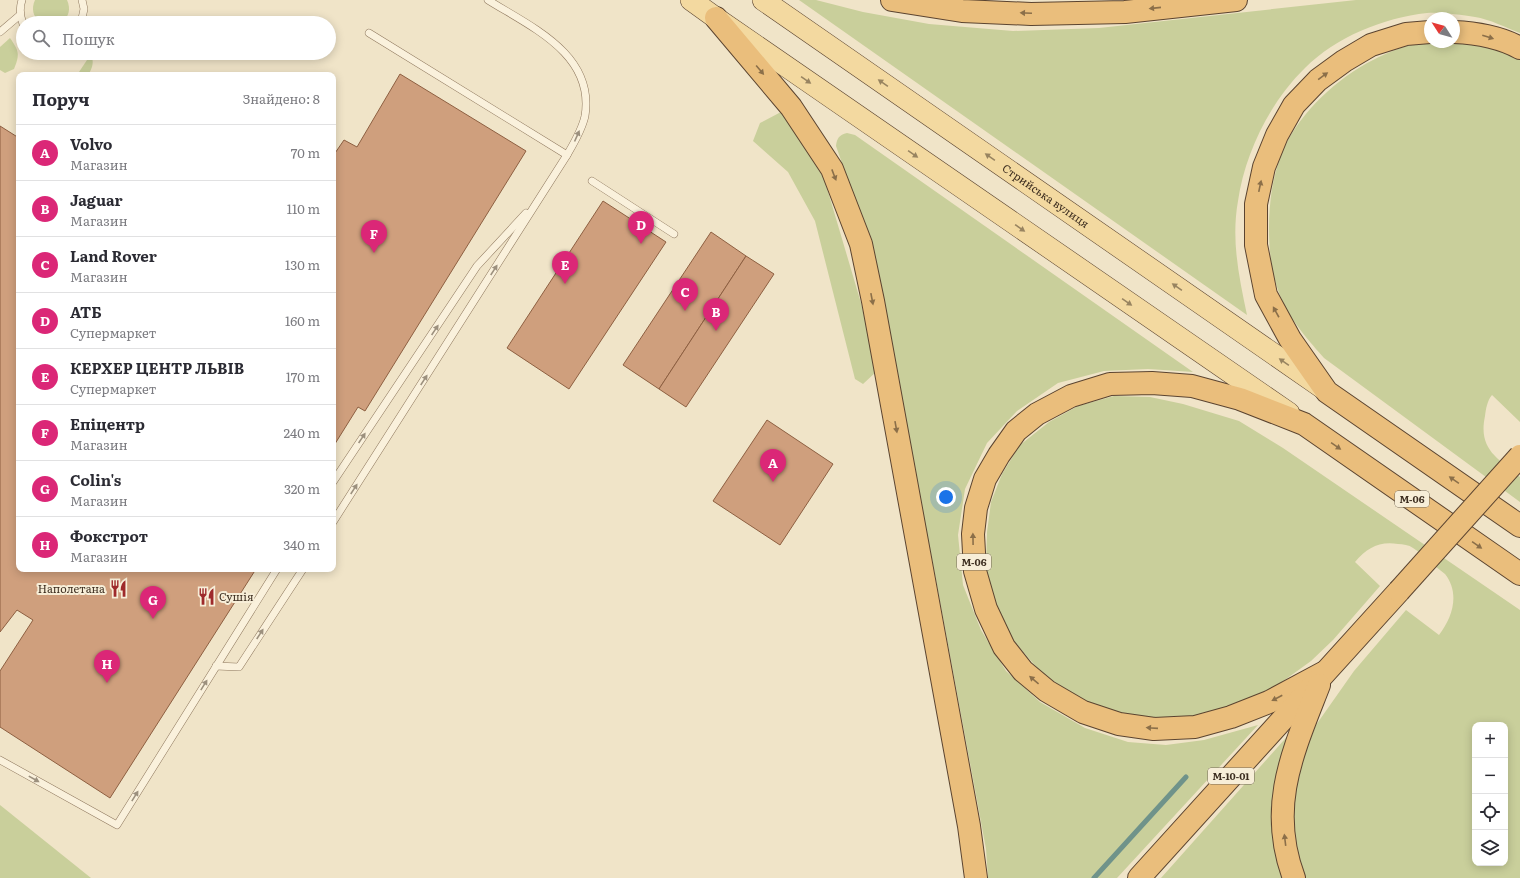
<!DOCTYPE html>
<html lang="uk">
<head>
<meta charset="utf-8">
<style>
  :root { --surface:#fff; --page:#f7f7f7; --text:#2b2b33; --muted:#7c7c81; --line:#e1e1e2; --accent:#db2777 }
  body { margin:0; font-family:Literata,serif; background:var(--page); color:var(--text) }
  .controls { position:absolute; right:12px; bottom:12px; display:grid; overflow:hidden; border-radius:8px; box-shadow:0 2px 10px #0003 }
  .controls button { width:36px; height:36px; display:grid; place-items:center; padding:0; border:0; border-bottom:1px solid var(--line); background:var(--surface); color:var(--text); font:20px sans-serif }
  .compass { position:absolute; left:1424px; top:12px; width:36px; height:36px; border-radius:50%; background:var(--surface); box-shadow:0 2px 10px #0003; rotate:306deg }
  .you { position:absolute; left:946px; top:497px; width:14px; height:14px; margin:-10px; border:3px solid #fff; border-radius:50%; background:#1a73e8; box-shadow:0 0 0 6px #1a73e833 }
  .badge { display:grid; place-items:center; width:26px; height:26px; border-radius:50%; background:var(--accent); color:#fff; font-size:13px; font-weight:700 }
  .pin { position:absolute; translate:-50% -33px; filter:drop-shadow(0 1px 2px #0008) }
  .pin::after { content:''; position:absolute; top:21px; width:14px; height:12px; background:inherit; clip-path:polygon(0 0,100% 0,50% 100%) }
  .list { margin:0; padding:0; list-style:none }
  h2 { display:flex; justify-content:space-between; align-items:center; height:52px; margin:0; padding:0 16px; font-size:17px }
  h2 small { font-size:13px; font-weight:400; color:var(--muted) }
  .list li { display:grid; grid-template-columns:26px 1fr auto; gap:12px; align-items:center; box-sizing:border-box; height:56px; padding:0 16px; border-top:1px solid var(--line) }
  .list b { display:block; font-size:15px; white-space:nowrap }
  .list p { margin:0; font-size:13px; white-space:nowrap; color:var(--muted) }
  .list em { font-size:13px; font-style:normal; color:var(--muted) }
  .icon { flex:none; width:22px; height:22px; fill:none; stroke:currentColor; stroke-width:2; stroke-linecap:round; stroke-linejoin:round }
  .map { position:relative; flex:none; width:1520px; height:878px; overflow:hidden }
  .search { position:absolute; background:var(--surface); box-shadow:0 2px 10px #0003; left:16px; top:16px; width:320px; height:44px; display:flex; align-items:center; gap:10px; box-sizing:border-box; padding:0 14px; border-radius:22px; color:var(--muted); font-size:15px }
  .panel { position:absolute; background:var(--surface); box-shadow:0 2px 10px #0003; left:16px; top:72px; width:320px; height:500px; border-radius:8px }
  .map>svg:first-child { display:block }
</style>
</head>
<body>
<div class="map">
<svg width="1520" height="878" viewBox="0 0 1520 878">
  <rect width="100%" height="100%" fill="#f0e4c8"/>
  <g fill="#c9cf9b" fill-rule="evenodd">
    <path d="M35,0H67C71,9 69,16 62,23H40C33,16 31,9 35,0Z"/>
    <path d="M799,0H816L863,12L929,24L1013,31L1099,28L1356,0H1520V33C1507,28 1489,19 1475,17C1462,15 1439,12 1427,13C1383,18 1336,37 1305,68C1270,102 1245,153 1238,201C1231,240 1239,277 1247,315Z"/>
    <path d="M10,38C19,51 20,54 14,69L5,73L0,70V47Z"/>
    <path d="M1454,41L1495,48L1520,59V422L1492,395C1487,401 1486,409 1485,416C1478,449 1497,458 1520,477V502L1324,358C1311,343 1291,321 1283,302C1272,279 1269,254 1269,228C1269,201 1273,173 1284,148C1301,112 1337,78 1373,60C1390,51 1408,44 1427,42C1436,42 1447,43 1454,41Z"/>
    <path d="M91,54C94,62 93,67 88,75H77Z"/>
    <polygon points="781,112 824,178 861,303 877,371 863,384 855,379 815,221 788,172 753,141 760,123"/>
    <path d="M847,133L855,135L1193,372L1148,369L1104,371L1058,383L1017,411L987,443L965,489L958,535L963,585L981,630L1006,671L1040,702L1085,728L1128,742L1166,745L1204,740L1258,725L1117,878H988L986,849L936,580L870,243L836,146C837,138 839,135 847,133Z"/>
    <path d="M1114,396L1150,397L1183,404L1239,421L1283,448L1520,610V878H1302L1294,849L1293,793L1300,766L1316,725L1354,671L1406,610L1439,635C1453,617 1460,593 1445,574C1434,566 1424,555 1413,548C1409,545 1403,544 1398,544C1379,541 1367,548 1355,562L1380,586L1333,640L1311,661L1275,687L1234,705L1197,716L1160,718L1129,717L1101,708L1069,693L1038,669L1013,640L996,606L986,568L987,532L991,502L1002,474L1020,445L1049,422L1078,406ZM1475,725H1505V863H1475Z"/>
    <polygon points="1292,731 1275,784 1272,817 1274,846 1283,878 1161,878"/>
    <polygon points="0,805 91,878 0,878"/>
  </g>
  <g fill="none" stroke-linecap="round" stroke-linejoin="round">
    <polyline stroke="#6f938a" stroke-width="5" points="1094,878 1186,777"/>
  </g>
  <g fill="#cf9f7d" stroke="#8d5f41">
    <polygon points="400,74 526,151 365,411 358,407 333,447 333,156 344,140 357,147"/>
    <polygon points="0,126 19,138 19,569 256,569 110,798 0,727 0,671 33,620 17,610 0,632"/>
    <polygon points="603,201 666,242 569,389 507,348"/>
    <polygon points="711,232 746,256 659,389 623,365"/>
    <polygon points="746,256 774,274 686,407 659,389"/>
    <polygon points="767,420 833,464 780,545 713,501"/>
  </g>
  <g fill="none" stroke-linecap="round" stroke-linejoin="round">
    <defs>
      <g id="service">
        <path d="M22,0C19,9 20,16 23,24"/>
        <polyline points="81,23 84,9 82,0"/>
        <polyline points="0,32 20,15"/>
        <polyline points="369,33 567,155"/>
        <polyline points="592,181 674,234"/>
        <polyline points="333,482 477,266 526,213"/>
        <path d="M333,522L567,155C574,143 582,130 585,116C595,54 531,27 488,0"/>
        <polyline points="216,666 239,667 303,569"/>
        <polyline points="0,760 117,825 277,569"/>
      </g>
      <g id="primary">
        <polyline points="691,0 716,18 1289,413"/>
        <path id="s1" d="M763,0L1324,389"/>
      </g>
      <g id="trunk">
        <polyline points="892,0 962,11 1031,14 1125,12 1236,0"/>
        <polyline points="716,18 791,107 832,169 861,244 873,301 969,826 976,878"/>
        <polyline points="1430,32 1406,34 1371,45 1344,61 1318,80 1294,105 1277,135 1264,167 1256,204 1256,245 1266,295 1290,339 1327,392 1520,526"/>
        <path d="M1454,32C1476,33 1500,37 1520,48"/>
        <polyline points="1323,673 1269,702 1231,717 1195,727 1154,729 1119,724 1083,712 1047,691 1023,671 1004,647 986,609 975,571 973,534 976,508 985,479 999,455 1016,431 1037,414 1071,396 1110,384 1152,383 1192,386 1240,399 1304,424 1520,574"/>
        <polyline points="1139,878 1399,591"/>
        <path d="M1294,878C1267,806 1293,752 1319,685"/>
      </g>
    </defs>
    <use href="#service" stroke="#8d765c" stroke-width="8"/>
    <use href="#primary" stroke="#5b4430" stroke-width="22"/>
    <use href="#trunk" stroke="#5b4430" stroke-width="24"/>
    <use href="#service" stroke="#faf1dc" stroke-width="7"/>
    <use href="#primary" stroke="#f3d9a0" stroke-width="21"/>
    <use href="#trunk" stroke="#eabe7c" stroke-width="22"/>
    <defs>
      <polyline id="trunk-bridge" points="1399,591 1520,456"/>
    </defs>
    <use href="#trunk-bridge" stroke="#5b4430" stroke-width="24" stroke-linecap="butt"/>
    <use href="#trunk-bridge" stroke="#eabe7c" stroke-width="22"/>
  </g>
  <defs><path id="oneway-solid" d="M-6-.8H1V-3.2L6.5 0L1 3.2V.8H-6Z"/></defs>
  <g fill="#8b6f49">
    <use href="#oneway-solid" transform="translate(1155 8) rotate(174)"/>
    <use href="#oneway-solid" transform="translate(1026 13) rotate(-178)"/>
    <use href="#oneway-solid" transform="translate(1488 37) rotate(17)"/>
    <use href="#oneway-solid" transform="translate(760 70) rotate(50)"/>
    <use href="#oneway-solid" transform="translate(1323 76) rotate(-36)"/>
    <use href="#oneway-solid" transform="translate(834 175) rotate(69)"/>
    <use href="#oneway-solid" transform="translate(1260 186) rotate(-78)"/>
    <use href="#oneway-solid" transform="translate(872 299) rotate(79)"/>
    <use href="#oneway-solid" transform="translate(1276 312) rotate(-119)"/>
    <use href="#oneway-solid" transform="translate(896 427) rotate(80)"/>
    <use href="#oneway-solid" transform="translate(1336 446) rotate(35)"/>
    <use href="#oneway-solid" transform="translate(1454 480) rotate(-145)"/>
    <use href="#oneway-solid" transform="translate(973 539) rotate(-91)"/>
    <use href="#oneway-solid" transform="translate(1477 545) rotate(35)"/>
    <use href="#oneway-solid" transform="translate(1034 680) rotate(-140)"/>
    <use href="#oneway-solid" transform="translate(1277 698) rotate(152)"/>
    <use href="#oneway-solid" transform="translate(1152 728) rotate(-176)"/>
    <use href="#oneway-solid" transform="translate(1285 840) rotate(-97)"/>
  </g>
  <g fill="#988460">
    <use href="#oneway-solid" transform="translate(806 80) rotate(35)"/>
    <use href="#oneway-solid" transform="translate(883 83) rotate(-145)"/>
    <use href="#oneway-solid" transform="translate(913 154) rotate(35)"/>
    <use href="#oneway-solid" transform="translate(990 157) rotate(-145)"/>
    <use href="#oneway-solid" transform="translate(1020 228) rotate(35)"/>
    <use href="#oneway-solid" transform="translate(1177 287) rotate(-145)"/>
    <use href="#oneway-solid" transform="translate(1127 302) rotate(35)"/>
    <use href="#oneway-solid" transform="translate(1284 362) rotate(-145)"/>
  </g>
  <g fill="#9c907e">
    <use href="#oneway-solid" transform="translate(577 136) rotate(-66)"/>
    <use href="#oneway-solid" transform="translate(494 270) rotate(-57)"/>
    <use href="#oneway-solid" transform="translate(435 330) rotate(-56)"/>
    <use href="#oneway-solid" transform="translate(424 380) rotate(-57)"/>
    <use href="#oneway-solid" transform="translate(362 438) rotate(-56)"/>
    <use href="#oneway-solid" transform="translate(354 489) rotate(-57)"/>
    <use href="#oneway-solid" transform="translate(260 634) rotate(-57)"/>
    <use href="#oneway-solid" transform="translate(204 685) rotate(-58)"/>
    <use href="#oneway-solid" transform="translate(34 779) rotate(29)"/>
    <use href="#oneway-solid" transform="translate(135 796) rotate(-58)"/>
  </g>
  <defs>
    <symbol id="restaurant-bare" viewBox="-9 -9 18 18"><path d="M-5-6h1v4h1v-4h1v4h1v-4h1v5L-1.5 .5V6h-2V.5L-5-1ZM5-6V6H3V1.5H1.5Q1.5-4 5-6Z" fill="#9e2a2b" stroke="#f7eed8" stroke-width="2.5" paint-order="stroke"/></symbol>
  </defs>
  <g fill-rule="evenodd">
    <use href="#restaurant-bare" x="106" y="576" width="25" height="25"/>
    <use href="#restaurant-bare" x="194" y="584" width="25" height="25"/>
  </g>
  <g text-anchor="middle" stroke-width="4" stroke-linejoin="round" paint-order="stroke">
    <g fill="#f7eed8" stroke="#756857" stroke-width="1">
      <rect x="1395" y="491" width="34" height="16" rx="3"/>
      <rect x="957" y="554" width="34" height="16" rx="3"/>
      <rect x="1208" y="768" width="46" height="16" rx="3"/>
    </g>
    <g font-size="10" font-weight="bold" fill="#3d2e20">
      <text x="1412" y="503">М-06</text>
      <text x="974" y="566">М-06</text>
      <text x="1231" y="780">М-10-01</text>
    </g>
    <g font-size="11" fill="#3d2e20" stroke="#f7eed8">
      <text dy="4" stroke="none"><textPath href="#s1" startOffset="344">Стрийська вулиця</textPath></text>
    </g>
    <g font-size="11" fill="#3d2e20" stroke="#f7eed8" text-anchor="end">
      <text x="105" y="593">Наполетана</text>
      <text x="219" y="601" text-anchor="start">Сушія</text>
    </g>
  </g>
</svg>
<div class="controls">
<button>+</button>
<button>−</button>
<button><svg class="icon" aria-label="locate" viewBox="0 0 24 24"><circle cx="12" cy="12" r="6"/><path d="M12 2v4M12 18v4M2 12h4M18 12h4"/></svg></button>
<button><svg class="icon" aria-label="layers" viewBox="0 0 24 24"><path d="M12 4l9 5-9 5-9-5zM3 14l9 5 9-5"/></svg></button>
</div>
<svg class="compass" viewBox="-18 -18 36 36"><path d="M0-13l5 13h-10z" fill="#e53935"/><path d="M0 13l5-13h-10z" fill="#7c7c81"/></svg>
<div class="you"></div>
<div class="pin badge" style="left:773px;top:482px">A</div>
<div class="pin badge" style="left:716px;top:331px">B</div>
<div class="pin badge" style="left:685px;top:311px">C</div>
<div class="pin badge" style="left:641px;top:244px">D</div>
<div class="pin badge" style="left:565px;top:284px">E</div>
<div class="pin badge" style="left:374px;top:253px">F</div>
<div class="pin badge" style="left:153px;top:619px">G</div>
<div class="pin badge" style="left:107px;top:683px">H</div>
<div class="search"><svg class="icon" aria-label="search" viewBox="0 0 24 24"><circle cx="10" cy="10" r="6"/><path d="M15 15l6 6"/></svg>Пошук</div>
<section class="panel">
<h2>Поруч<small>Знайдено: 8</small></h2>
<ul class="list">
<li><span class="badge">A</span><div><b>Volvo</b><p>Магазин</p></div><em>70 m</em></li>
<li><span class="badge">B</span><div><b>Jaguar</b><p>Магазин</p></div><em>110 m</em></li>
<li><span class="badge">C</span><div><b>Land Rover</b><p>Магазин</p></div><em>130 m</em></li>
<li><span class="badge">D</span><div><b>АТБ</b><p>Супермаркет</p></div><em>160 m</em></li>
<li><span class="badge">E</span><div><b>КЕРХЕР ЦЕНТР ЛЬВІВ</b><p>Супермаркет</p></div><em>170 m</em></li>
<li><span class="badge">F</span><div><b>Епіцентр</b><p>Магазин</p></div><em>240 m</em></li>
<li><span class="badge">G</span><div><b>Colin's</b><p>Магазин</p></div><em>320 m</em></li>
<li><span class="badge">H</span><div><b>Фокстрот</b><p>Магазин</p></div><em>340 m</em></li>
</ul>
</section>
</div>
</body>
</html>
